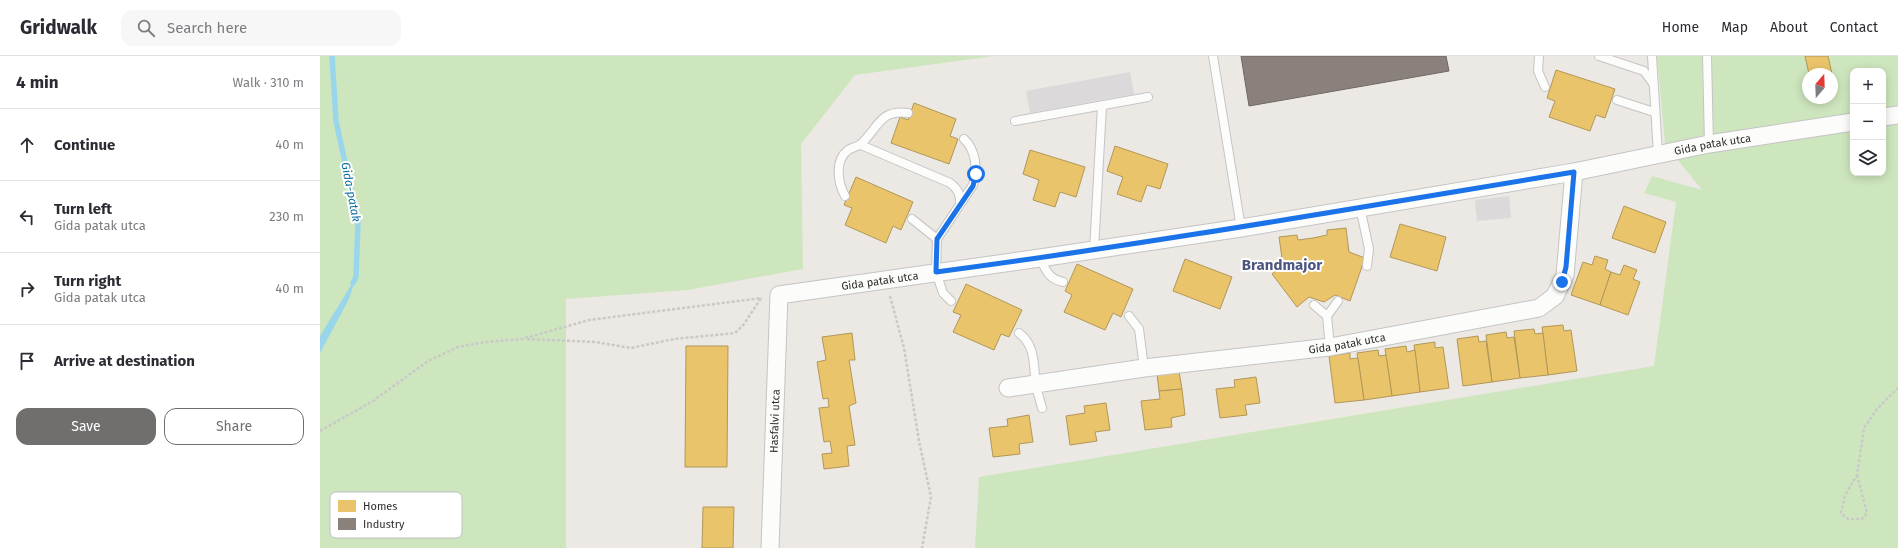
<!DOCTYPE html>
<html lang="en">
<head>
<meta charset="utf-8">
<style>
  :root { --surface:#fff; --page:#f7f7f7; --text:#2b2b33; --muted:#7c7c81; --line:#e1e1e2; --accent:#706f6e }
  body { margin:0; font-family:"Fira Sans",sans-serif; background:var(--page); color:var(--text) }
  .controls { position:absolute; right:12px; top:12px; display:grid; overflow:hidden; border-radius:8px; box-shadow:0 2px 10px #0003 }
  .controls button { width:36px; height:36px; display:grid; place-items:center; padding:0; border:0; border-bottom:1px solid var(--line); background:var(--surface); color:var(--text); font:20px sans-serif }
  .compass { position:absolute; left:1482px; top:12px; width:36px; height:36px; border-radius:50%; background:var(--surface); box-shadow:0 2px 10px #0003; rotate:19deg }
  .stop { position:absolute; width:12px; height:12px; margin:-9px; border:3px solid #1a73e8; border-radius:50%; background:#fff }
  .stop.end { background:#1a73e8; border-color:#fff; box-shadow:0 1px 4px #0008 }
  .list { margin:0; padding:0; list-style:none }
  h2 { display:flex; justify-content:space-between; align-items:center; height:52px; margin:0; padding:0 16px; font-size:17px }
  h2 small { font-size:13px; font-weight:400; color:var(--muted) }
  .list li { display:grid; grid-template-columns:26px 1fr auto; gap:12px; align-items:center; box-sizing:border-box; height:72px; padding:0 16px; border-top:1px solid var(--line) }
  .list b { display:block; font-size:15px; white-space:nowrap }
  .list p { margin:0; font-size:13px; white-space:nowrap; color:var(--muted) }
  .list em { font-size:13px; font-style:normal; color:var(--muted) }
  .actions { display:flex; gap:8px; padding:12px 16px }
  .actions a { flex:1; padding:9px 0; border:1px solid var(--accent); border-radius:12px; text-align:center; font-size:14px; color:var(--accent) }
  .actions .main { background:var(--accent); color:#fff }
  .icon { flex:none; width:22px; height:22px; fill:none; stroke:currentColor; stroke-width:2; stroke-linecap:round; stroke-linejoin:round }
  .map { position:relative; flex:none; width:1578px; height:492px; overflow:hidden }
  header { display:flex; align-items:center; gap:24px; box-sizing:border-box; height:56px; padding:0 20px; background:var(--surface); border-bottom:1px solid var(--line) }
  header strong { font-size:19px }
  nav { display:flex; gap:22px; margin-inline-start:auto; font-size:14px }
  .search { width:280px; height:36px; background:var(--page); display:flex; align-items:center; gap:10px; box-sizing:border-box; padding:0 14px; border-radius:12px; color:var(--muted); font-size:15px }
  main { display:flex }
  aside { flex:1; background:var(--surface) }
  .map>svg:first-child { display:block }
</style>
</head>
<body>
<header>
<strong>Gridwalk</strong>
<div class="search"><svg class="icon" aria-label="search" viewBox="0 0 24 24"><circle cx="10" cy="10" r="6"/><path d="M15 15l6 6"/></svg>Search here</div>
<nav><a>Home</a><a>Map</a><a>About</a><a>Contact</a></nav>
</header>
<main>
<aside>
<h2>4 min<small>Walk · 310 m</small></h2>
<ul class="list">
<li><svg class="icon" aria-label="ahead" viewBox="0 0 24 24"><path d="M12 20V5M6 11l6-6 6 6"/></svg><div><b>Continue</b></div><em>40 m</em></li>
<li><svg class="icon" aria-label="left" viewBox="0 0 24 24"><path d="M17 20v-9H6M10 6l-5 5 5 5"/></svg><div><b>Turn left</b><p>Gida patak utca</p></div><em>230 m</em></li>
<li><svg class="icon" aria-label="right" viewBox="0 0 24 24"><path d="M7 20v-9h11M14 6l5 5-5 5"/></svg><div><b>Turn right</b><p>Gida patak utca</p></div><em>40 m</em></li>
<li><svg class="icon" aria-label="arrive" viewBox="0 0 24 24"><path d="M6 21V4h12l-3 4 3 4H6"/></svg><div><b>Arrive at destination</b></div></li>
</ul>
<div class="actions"><a class="main">Save</a><a>Share</a></div>
</aside>
<div class="map">
<svg width="1578" height="492" viewBox="0 0 1578 492">
  <rect width="100%" height="100%" fill="#ece8e4"/>
  <g fill="#dcd9db">
    <polygon points="810,16 814,38 710,57 706,35"/>
    <polygon points="1189,140 1191,162 1157,165 1155,144"/>
  </g>
  <g fill="#cee6be" fill-rule="evenodd">
    <polygon points="0,0 674,0 535,19 481,88 483,213 368,234 246,243 246,492 0,492"/>
    <path d="M1337,0H1578V492H655L659,421L1334,310L1356,146L1324,137L1332,120L1382,134L1345,88ZM1533,15H1563V117H1533ZM1488,18H1512V42H1488Z"/>
  </g>
  <polygon fill="#99d6ec" points="36,221 29,243 0,297 0,280"/>
  <g fill="#e9c46a" stroke="#b19758">
    <polygon points="1485,0 1508,0 1512,18 1489,18"/>
    <polygon points="1236,14 1295,33 1285,62 1276,59 1270,75 1229,61 1235,45 1227,42"/>
    <polygon points="594,47 636,63 630,80 638,83 629,108 571,87 580,61 588,64"/>
    <polygon points="795,90 848,108 840,133 827,129 821,146 797,138 803,121 787,115"/>
    <polygon points="710,94 765,111 756,141 740,136 735,151 713,144 719,124 703,118"/>
    <polygon points="536,121 593,146 581,174 573,170 566,187 525,169 532,152 524,149"/>
    <polygon points="1304,150 1346,166 1335,197 1292,182"/>
    <polygon points="1080,168 1126,181 1117,215 1070,201"/>
    <polygon points="1026,172 1029,196 1045,202 1030,245 1015,239 1004,246 989,241 977,251 952,218 963,209 959,181 977,179 978,184 993,182 1007,179 1007,174"/>
    <polygon points="1275,200 1288,204 1285,213 1291,216 1280,249 1251,239 1263,206 1272,209"/>
    <polygon points="865,203 912,221 900,253 853,235"/>
    <polygon points="757,208 813,233 801,261 793,257 785,274 744,256 752,239 745,235"/>
    <polygon points="1304,209 1317,214 1313,223 1320,226 1308,259 1280,249 1291,216 1300,219"/>
    <polygon points="646,228 702,254 689,281 681,278 674,294 633,276 641,259 633,256"/>
    <polygon points="1243,269 1244,275 1251,274 1257,315 1228,319 1222,271"/>
    <polygon points="1214,273 1215,278 1223,277 1228,319 1200,322 1194,275"/>
    <polygon points="1186,276 1187,282 1194,281 1200,322 1172,326 1166,279"/>
    <polygon points="532,277 535,304 529,304 536,347 529,350 535,389 527,390 529,410 504,413 502,398 512,397 510,385 504,386 499,352 509,351 508,342 503,343 497,306 506,304 502,281"/>
    <polygon points="1158,280 1159,286 1166,285 1172,326 1143,330 1137,283"/>
    <polygon points="1115,286 1115,292 1123,291 1129,332 1100,336 1094,289"/>
    <polygon points="366,290 408,290 407,411 365,411"/>
    <polygon points="1086,290 1087,296 1095,294 1100,336 1072,340 1065,293"/>
    <polygon points="1058,294 1059,300 1066,299 1072,340 1044,344 1037,297"/>
    <polygon points="1030,297 1030,303 1038,302 1044,344 1015,347 1009,300"/>
    <polygon points="859,315 862,333 839,335 837,318"/>
    <polygon points="936,321 940,347 925,349 927,359 900,362 896,333 915,331 914,324"/>
    <polygon points="862,333 865,359 851,362 852,371 825,374 821,345 840,343 839,335"/>
    <polygon points="786,347 790,374 775,376 777,385 750,389 746,360 765,357 764,350"/>
    <polygon points="709,359 713,386 699,388 700,398 673,401 669,372 688,370 687,363"/>
    <polygon points="383,451 414,451 413,492 382,492"/>
  </g>
  <polygon fill="#8a817c" stroke="#6e6865" points="921,0 1126,0 1129,15 929,50"/>
  <g fill="none" stroke-linecap="round" stroke-linejoin="round">
    <polyline stroke="#99d6ec" stroke-width="5.5" points="12,0 16,65 38,166 36,221 33,227"/>
    <defs>
      <g id="service">
        <polyline points="893,0 921,172"/>
        <polyline points="1219,0 1218,15 1225,31"/>
        <polyline points="1279,0 1324,15 1332,26"/>
        <polyline points="1332,0 1338,98"/>
        <polyline points="1387,0 1389,88"/>
        <polyline points="1297,44 1334,56"/>
        <polyline points="695,65 828,41"/>
        <path d="M541,89L630,127C637,132 641,138 640,147"/>
        <path d="M525,140C518,127 514,105 528,94C532,91 538,91 542,87C558,72 560,53 588,57"/>
        <polyline points="1040,151 1049,193 1047,210"/>
        <polyline points="592,163 617,183"/>
        <polyline points="774,194 782,50"/>
        <path d="M720,202C726,215 729,223 743,226"/>
        <path d="M631,245L623,237L616,216L617,183L653,129C658,114 656,94 644,83"/>
        <polyline points="994,249 1007,260"/>
        <polyline points="809,260 819,273 824,312"/>
        <path d="M699,277C716,290 713,308 716,328C717,336 720,344 722,352"/>
        <polyline points="1010,291 1007,260 1018,245"/>
      </g>
      <g id="minor">
        <polyline points="1563,61 1578,59"/>
        <path id="s1" d="M688,332L824,312L1010,291L1219,252L1235,240L1245,219L1254,116"/>
        <path id="s2" d="M450,492L459,239L720,202L921,172L1254,116L1389,88L1533,66"/>
      </g>
    </defs>
    <use href="#service" stroke="#c5c4c5" stroke-width="10"/>
    <use href="#minor" stroke="#c5c4c5" stroke-width="19"/>
    <g stroke="#c9c9c8" stroke-width="2.5" stroke-dasharray="3 2" stroke-linecap="butt">
      <polyline points="570,240 584,292 599,385 611,441 602,492"/>
      <polyline points="207,283 275,286 311,292 354,283 415,277 424,268 441,242"/>
      <polyline points="0,375 53,345 108,305 138,291 165,286 202,283 269,264 442,242"/>
      <polyline points="1537,419 1547,457 1542,463 1528,463 1521,457 1525,439 1537,419 1544,372 1557,353 1578,332"/>
    </g>
    <use href="#service" stroke="#fcfcfb" stroke-width="8"/>
    <use href="#minor" stroke="#fcfcfb" stroke-width="17"/>
  </g>
  <g fill="none" stroke-linecap="round" stroke-linejoin="round">
    <path stroke="#1a73e8" stroke-width="5" d="M656,118L653,130L617,183L616,216C829,188 1041,151 1254,116L1246,211L1242,226"/>
  </g>
  <g text-anchor="middle" stroke-width="4" stroke-linejoin="round" paint-order="stroke">
    <g font-size="11" fill="#2e2e2e" stroke="#fff">
      <text dy="4" stroke="none"><textPath href="#s2" startOffset="1199">Gida patak utca</textPath></text>
      <text dy="4" stroke="none"><textPath href="#s2" startOffset="355">Gida patak utca</textPath></text>
      <text dy="4" stroke="none"><textPath href="#s1" startOffset="342">Gida patak utca</textPath></text>
      <text dy="4" stroke="none"><textPath href="#s2" startOffset="127">Hasfalvi utca</textPath></text>
    </g>
    <g font-size="12" font-style="italic" fill="#0d6fa3" stroke="#fff">
      <text transform="translate(31 136) rotate(79)" y="4">Gida-patak</text>
    </g>
    <g font-size="15" font-weight="bold" fill="#4d5680" stroke="#fff">
      <text x="962" y="214">Brandmajor</text>
    </g>
  </g>
  <rect x="10" y="436" width="132" height="46" rx="6" fill="#fff" stroke="#c0c0c0" stroke-width="1"/>
  <rect x="18" y="444" width="18" height="12" fill="#e9c46a"/>
  <rect x="18" y="462" width="18" height="12" fill="#8a817c"/>
  <g font-size="11" fill="#2e2e2e">
    <text x="43" y="454">Homes</text>
    <text x="43" y="472">Industry</text>
  </g>
</svg>
<div class="controls">
<button>+</button>
<button>−</button>
<button><svg class="icon" aria-label="layers" viewBox="0 0 24 24"><path d="M12 4l9 5-9 5-9-5zM3 14l9 5 9-5"/></svg></button>
</div>
<svg class="compass" viewBox="-18 -18 36 36"><path d="M0-13l5 13h-10z" fill="#e53935"/><path d="M0 13l5-13h-10z" fill="#7c7c81"/></svg>
<div class="stop" style="left:656px;top:118px"></div>
<div class="stop end" style="left:1242px;top:226px"></div>
</div>
</main>
</body>
</html>
